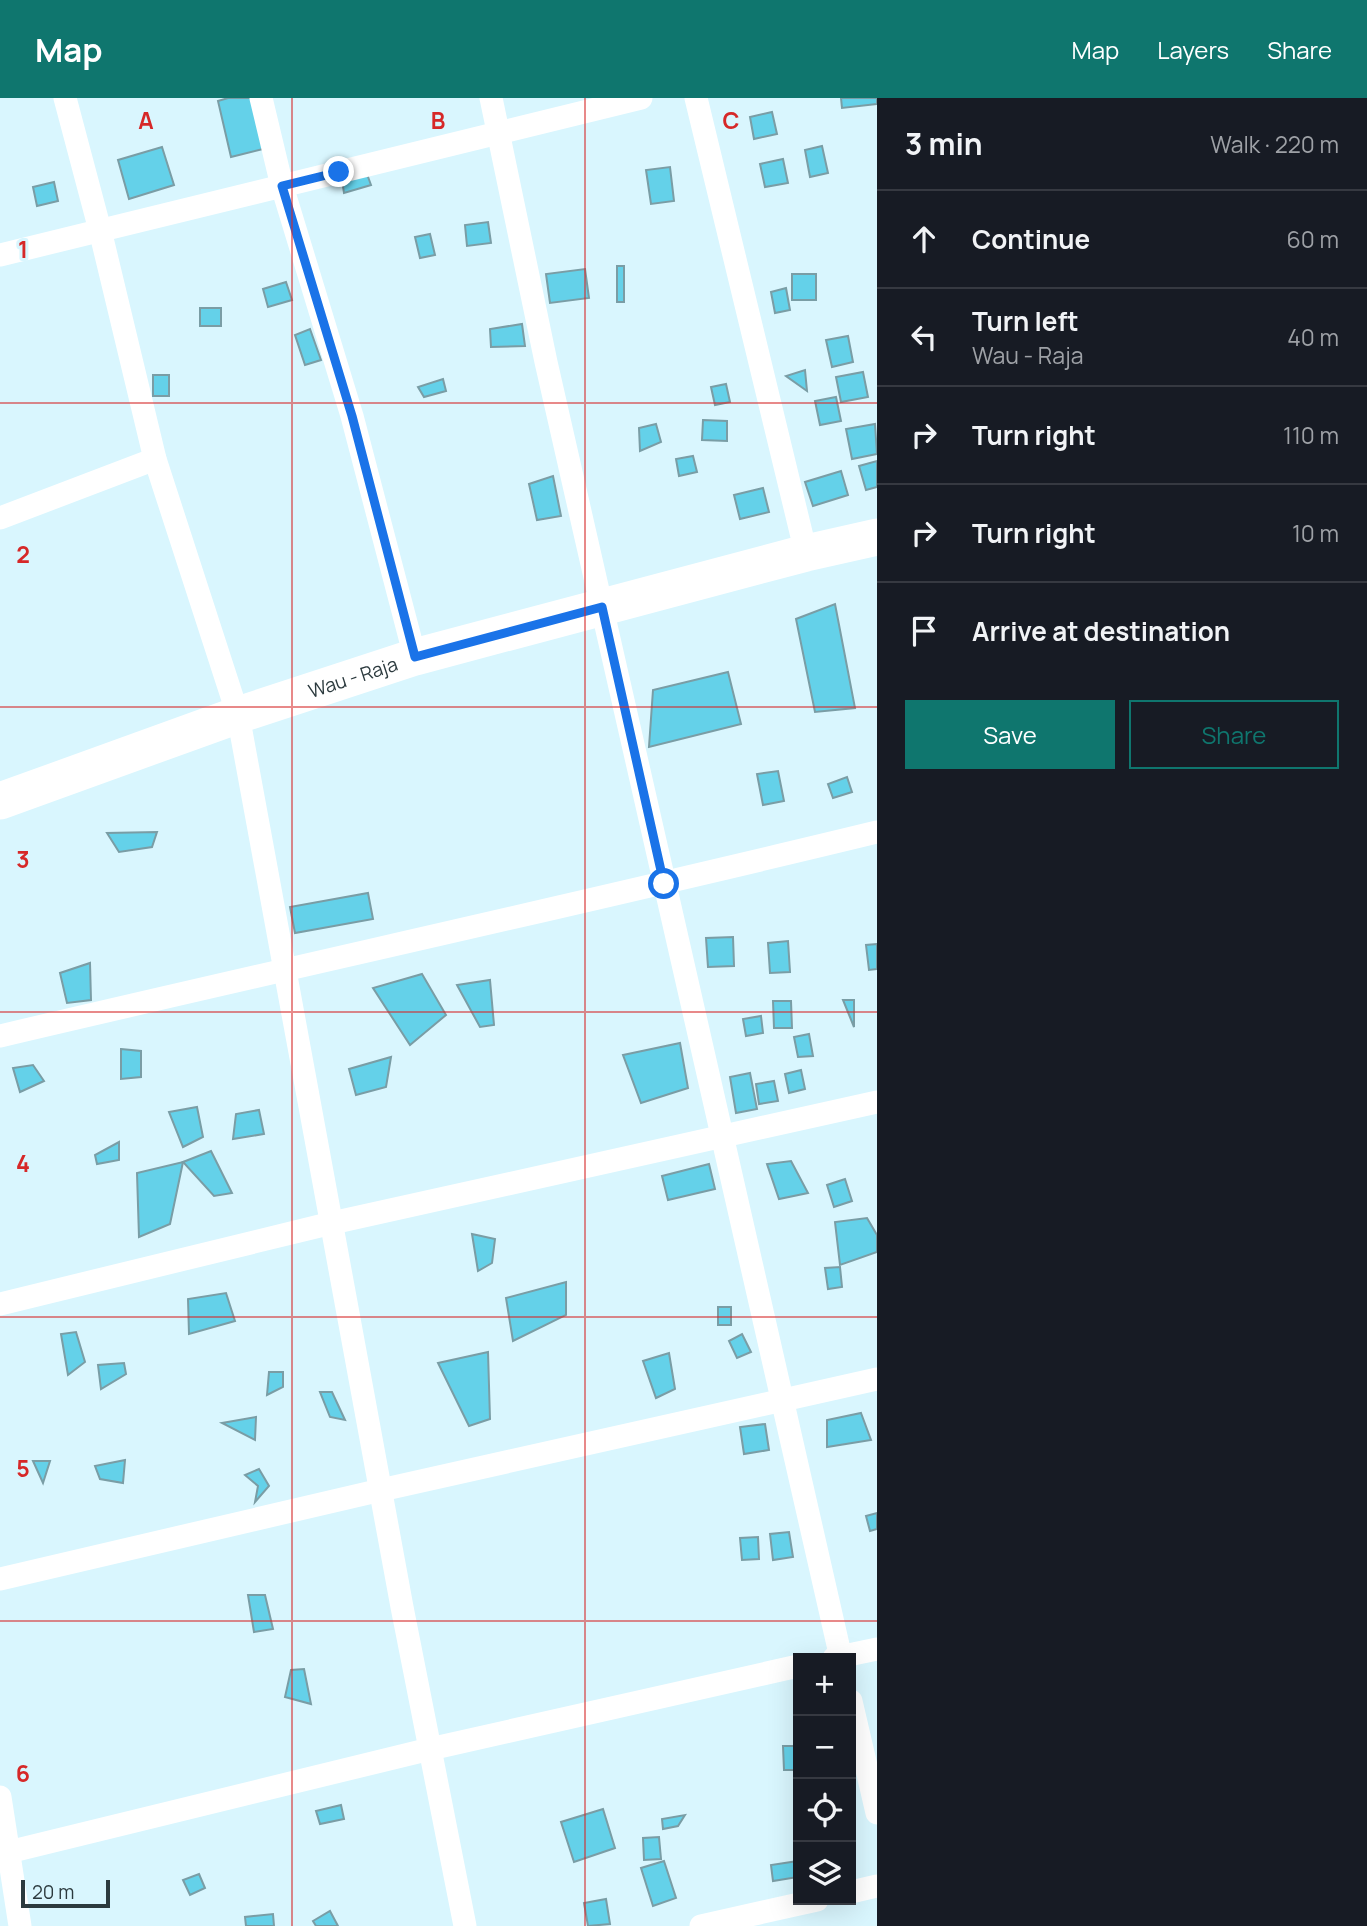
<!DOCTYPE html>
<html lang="en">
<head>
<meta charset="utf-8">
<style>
  :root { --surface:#171b24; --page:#242831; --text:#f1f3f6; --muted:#9ea1a6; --line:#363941; --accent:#0f766e }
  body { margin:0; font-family:Manrope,sans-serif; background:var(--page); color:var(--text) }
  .controls { position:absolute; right:21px; bottom:21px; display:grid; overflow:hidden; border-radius:0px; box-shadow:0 7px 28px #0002 }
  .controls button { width:63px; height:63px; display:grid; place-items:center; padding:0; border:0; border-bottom:2px solid var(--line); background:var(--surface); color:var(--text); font:35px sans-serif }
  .scale { position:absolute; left:21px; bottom:18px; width:89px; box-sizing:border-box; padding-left:7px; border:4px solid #2c3a3e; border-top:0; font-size:19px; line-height:24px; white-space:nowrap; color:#2c3a3e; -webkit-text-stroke:5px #d9f6fe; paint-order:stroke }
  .stop { position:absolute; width:21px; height:21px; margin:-16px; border:5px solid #1a73e8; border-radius:50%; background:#fff }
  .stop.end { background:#1a73e8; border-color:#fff; box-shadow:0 2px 7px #0008 }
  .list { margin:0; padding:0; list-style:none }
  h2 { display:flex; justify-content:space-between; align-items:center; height:91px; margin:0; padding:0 28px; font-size:30px }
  h2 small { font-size:23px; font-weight:400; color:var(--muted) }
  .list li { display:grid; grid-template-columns:46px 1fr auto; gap:21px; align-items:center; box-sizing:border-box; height:98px; padding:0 28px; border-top:2px solid var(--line) }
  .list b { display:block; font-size:26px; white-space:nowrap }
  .list p { margin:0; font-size:23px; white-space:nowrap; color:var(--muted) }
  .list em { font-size:23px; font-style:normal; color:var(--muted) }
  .actions { display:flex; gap:14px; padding:21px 28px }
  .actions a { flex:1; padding:16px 0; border:2px solid var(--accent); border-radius:0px; text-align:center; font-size:24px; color:var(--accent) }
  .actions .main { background:var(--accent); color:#fff }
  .icon { flex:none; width:38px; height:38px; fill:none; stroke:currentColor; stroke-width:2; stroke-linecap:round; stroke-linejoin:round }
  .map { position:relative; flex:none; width:877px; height:1828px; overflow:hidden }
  header { display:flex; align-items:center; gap:42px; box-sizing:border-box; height:98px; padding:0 35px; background:var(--accent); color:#fff }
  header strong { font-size:33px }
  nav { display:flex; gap:38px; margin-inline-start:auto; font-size:24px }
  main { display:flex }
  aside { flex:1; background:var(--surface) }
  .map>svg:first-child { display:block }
</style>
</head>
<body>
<header>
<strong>Map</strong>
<nav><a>Map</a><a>Layers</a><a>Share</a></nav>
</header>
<main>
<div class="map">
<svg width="877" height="1828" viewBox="0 0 877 1828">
  <rect width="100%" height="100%" fill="#d9f6fe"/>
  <g fill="#64d1e9" stroke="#7a9da5" stroke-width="2">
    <polygon points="228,0 251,0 263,51 231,59 218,3"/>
    <polygon points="841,0 877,0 877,6 842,10"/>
    <polygon points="772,14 777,36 754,41 750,19"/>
    <polygon points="822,48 828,75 810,79 805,52"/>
    <polygon points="162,49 174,87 129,101 118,62"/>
    <polygon points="783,61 788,85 765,89 760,66"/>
    <polygon points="670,69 674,103 651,106 646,72"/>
    <polygon points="367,76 371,87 344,95 342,82"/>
    <polygon points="54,84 58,103 37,108 33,89"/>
    <polygon points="488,124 491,145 467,148 465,127"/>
    <polygon points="430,136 435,157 420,160 415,139"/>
    <rect x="617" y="168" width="7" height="36"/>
    <polygon points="585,171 589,200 550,205 546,176"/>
    <rect x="792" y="176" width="24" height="26"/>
    <polygon points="286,184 292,202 268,209 263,191"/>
    <polygon points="786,190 790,212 775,215 771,194"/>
    <rect x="200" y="210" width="21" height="18"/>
    <polygon points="522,226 525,248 491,249 490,231"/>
    <polygon points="310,231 321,262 305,267 295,237"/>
    <polygon points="848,238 853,264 832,269 826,242"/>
    <polygon points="805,272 807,293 786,278"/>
    <polygon points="863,274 868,299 841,304 836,279"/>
    <rect x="153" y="277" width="16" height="21"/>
    <polygon points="443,281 446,293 424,299 418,289"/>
    <polygon points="726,286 730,304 715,307 711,289"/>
    <polygon points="836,299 841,323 820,327 815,303"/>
    <polygon points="703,322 727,323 727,343 702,342"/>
    <polygon points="656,326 661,344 640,353 639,330"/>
    <polygon points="875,326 877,356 852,361 846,331"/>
    <polygon points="693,358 697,374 679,378 676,361"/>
    <polygon points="877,363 877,389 866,392 859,368"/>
    <polygon points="841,373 848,397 813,408 805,384"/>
    <polygon points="553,378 561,418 537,422 529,386"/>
    <polygon points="763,390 769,414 740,421 734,397"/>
    <polygon points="835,506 855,610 815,614 796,521"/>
    <polygon points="728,574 741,626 649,649 653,592"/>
    <polygon points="778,673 784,703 763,707 757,676"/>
    <polygon points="847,679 852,694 833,700 828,686"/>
    <polygon points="157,734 152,749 119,754 107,735"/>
    <polygon points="368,795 373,821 295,835 290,809"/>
    <polygon points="733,839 734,868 708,869 706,840"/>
    <polygon points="788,843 790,874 770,875 768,845"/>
    <polygon points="877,846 877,871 869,872 866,847"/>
    <polygon points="90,865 91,902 67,905 60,875"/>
    <polygon points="422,876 446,917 410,947 373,890"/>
    <polygon points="490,882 494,927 480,929 457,887"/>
    <polygon points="843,902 854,902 854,929"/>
    <polygon points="773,903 791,903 792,930 774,930"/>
    <polygon points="761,918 763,935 746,938 743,921"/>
    <polygon points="809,936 813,958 798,959 794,939"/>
    <polygon points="680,945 688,990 641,1005 623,957"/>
    <polygon points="121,951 141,953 141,979 121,981"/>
    <polygon points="391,959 386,989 356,997 349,971"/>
    <polygon points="33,967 44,983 20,994 13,970"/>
    <polygon points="801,972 805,991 789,995 785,976"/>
    <polygon points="750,975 757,1011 736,1015 730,979"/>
    <polygon points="774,983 778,1003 759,1006 756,986"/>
    <polygon points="197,1009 203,1039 183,1049 169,1014"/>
    <polygon points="259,1012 264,1036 233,1041 236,1016"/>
    <polygon points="119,1044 119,1062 97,1066 95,1057"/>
    <polygon points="211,1053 232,1095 214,1098 183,1064"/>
    <polygon points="791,1063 808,1095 779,1101 767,1066"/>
    <polygon points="183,1064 170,1126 139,1139 137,1075"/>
    <polygon points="709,1066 715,1091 668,1102 662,1078"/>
    <polygon points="845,1081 852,1103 834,1109 827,1087"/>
    <polygon points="867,1120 877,1137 877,1154 840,1167 835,1124"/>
    <polygon points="472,1136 495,1141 492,1165 478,1173"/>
    <polygon points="840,1169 842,1189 828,1191 825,1170"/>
    <polygon points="566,1184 566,1217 513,1243 506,1200"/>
    <polygon points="226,1195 235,1223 189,1236 188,1201"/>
    <rect x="718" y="1209" width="13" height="18"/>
    <polygon points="76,1234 85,1264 68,1277 61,1236"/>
    <polygon points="742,1236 751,1254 737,1260 729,1243"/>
    <polygon points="488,1254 490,1321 469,1328 438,1265"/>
    <polygon points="669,1255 675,1291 656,1300 643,1263"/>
    <polygon points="124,1265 126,1276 101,1291 98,1267"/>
    <polygon points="269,1274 283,1274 283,1289 267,1297"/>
    <polygon points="320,1294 332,1294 345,1322 330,1319"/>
    <polygon points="861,1315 871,1342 827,1349 827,1322"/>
    <polygon points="256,1319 255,1342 222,1325"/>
    <polygon points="765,1326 769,1352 744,1356 740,1329"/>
    <polygon points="125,1362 123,1385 100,1381 95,1368"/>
    <polygon points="33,1363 50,1363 43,1385"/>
    <polygon points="259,1371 269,1388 255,1404 258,1388 245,1377"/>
    <polygon points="877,1415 877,1431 870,1433 866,1418"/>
    <polygon points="789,1434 793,1459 773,1462 770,1436"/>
    <polygon points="758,1439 759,1461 742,1462 740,1440"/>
    <polygon points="248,1497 265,1497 273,1531 254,1534"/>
    <polygon points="304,1571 311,1606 285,1599 291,1572"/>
    <polygon points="783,1648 798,1648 798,1672 784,1672"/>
    <polygon points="341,1707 344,1721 320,1726 316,1713"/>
    <polygon points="603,1711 615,1750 574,1764 561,1724"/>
    <polygon points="685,1717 678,1728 663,1731 662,1721"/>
    <polygon points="659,1739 661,1761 644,1762 643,1740"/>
    <polygon points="664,1763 676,1800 653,1808 641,1770"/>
    <polygon points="798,1763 798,1779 773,1783 771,1767"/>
    <polygon points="199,1776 205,1790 190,1797 183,1782"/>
    <polygon points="606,1801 610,1826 588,1828 584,1805"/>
    <polygon points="330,1813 338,1828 316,1828 313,1823"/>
    <polygon points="273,1816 274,1828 246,1828 245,1819"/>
  </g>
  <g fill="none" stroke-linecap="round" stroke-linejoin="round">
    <g stroke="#fff" stroke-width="23">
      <polyline points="65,0 100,132 155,361 238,617 402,1509 465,1828"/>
      <polyline points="261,0 282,88 352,318 415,559"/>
      <polyline points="491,0 546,264 841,1560"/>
      <polyline points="696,0 806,455"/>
      <polyline points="0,157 641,0"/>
      <polyline points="0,420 155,361"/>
      <path d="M0,938C292,869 585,805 877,734"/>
      <polyline points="0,1206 332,1125 877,1004"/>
      <polyline points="0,1481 381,1392 877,1281"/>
      <polyline points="834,1560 877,1551"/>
      <polyline points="851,1603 877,1715"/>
      <polyline points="0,1699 20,1828"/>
      <polyline points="0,1756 430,1651 798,1568"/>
      <polyline points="851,1794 877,1788"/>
      <polyline points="701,1828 817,1802"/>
    </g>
    <path stroke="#fff" stroke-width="37" id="s1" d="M0,703L238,617L415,559L806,455L877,439"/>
  </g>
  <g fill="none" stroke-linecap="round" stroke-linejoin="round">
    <polyline stroke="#1a73e8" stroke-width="9" points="339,74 282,88 352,318 415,559 602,509 664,786"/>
  </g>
  <path fill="none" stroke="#d62828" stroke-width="2" stroke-opacity="0.55" d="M292,0V1828M585,0V1828M0,305H877M0,609H877M0,914H877M0,1219H877M0,1523H877"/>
  <g text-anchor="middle" stroke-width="6" stroke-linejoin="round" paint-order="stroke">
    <g font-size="19" fill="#2c3a3e" stroke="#d9f6fe">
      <text dy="7" stroke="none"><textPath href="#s1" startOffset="374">Wau - Raja</textPath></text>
    </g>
  </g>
  <g font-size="23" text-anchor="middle" font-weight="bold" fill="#d62828" stroke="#d9f6fe" stroke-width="6" stroke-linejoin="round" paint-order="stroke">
    <text x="146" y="31">A</text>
    <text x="438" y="31">B</text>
    <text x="731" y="31">C</text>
    <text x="23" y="160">1</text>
    <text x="23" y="465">2</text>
    <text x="23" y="770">3</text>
    <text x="23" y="1074">4</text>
    <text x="23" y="1379">5</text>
    <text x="23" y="1684">6</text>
  </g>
</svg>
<div class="controls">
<button>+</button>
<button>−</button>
<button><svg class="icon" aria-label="locate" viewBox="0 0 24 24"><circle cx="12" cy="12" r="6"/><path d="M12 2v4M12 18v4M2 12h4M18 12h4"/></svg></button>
<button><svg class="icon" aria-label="layers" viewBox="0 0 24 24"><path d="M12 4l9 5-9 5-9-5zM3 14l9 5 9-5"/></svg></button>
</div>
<div class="scale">20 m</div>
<div class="stop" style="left:664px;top:786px"></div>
<div class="stop end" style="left:339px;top:74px"></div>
</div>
<aside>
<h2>3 min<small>Walk · 220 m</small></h2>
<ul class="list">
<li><svg class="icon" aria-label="ahead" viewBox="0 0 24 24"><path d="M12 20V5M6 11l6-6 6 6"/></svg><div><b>Continue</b></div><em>60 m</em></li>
<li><svg class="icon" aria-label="left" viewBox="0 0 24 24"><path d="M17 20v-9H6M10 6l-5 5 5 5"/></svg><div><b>Turn left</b><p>Wau - Raja</p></div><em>40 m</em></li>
<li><svg class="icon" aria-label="right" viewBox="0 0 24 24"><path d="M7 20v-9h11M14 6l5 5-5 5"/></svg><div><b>Turn right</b></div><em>110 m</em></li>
<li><svg class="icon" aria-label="right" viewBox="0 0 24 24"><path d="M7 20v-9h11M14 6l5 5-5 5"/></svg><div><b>Turn right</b></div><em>10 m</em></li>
<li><svg class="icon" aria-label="arrive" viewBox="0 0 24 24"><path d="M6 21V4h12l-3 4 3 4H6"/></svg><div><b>Arrive at destination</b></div></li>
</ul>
<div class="actions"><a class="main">Save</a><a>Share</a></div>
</aside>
</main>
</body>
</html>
